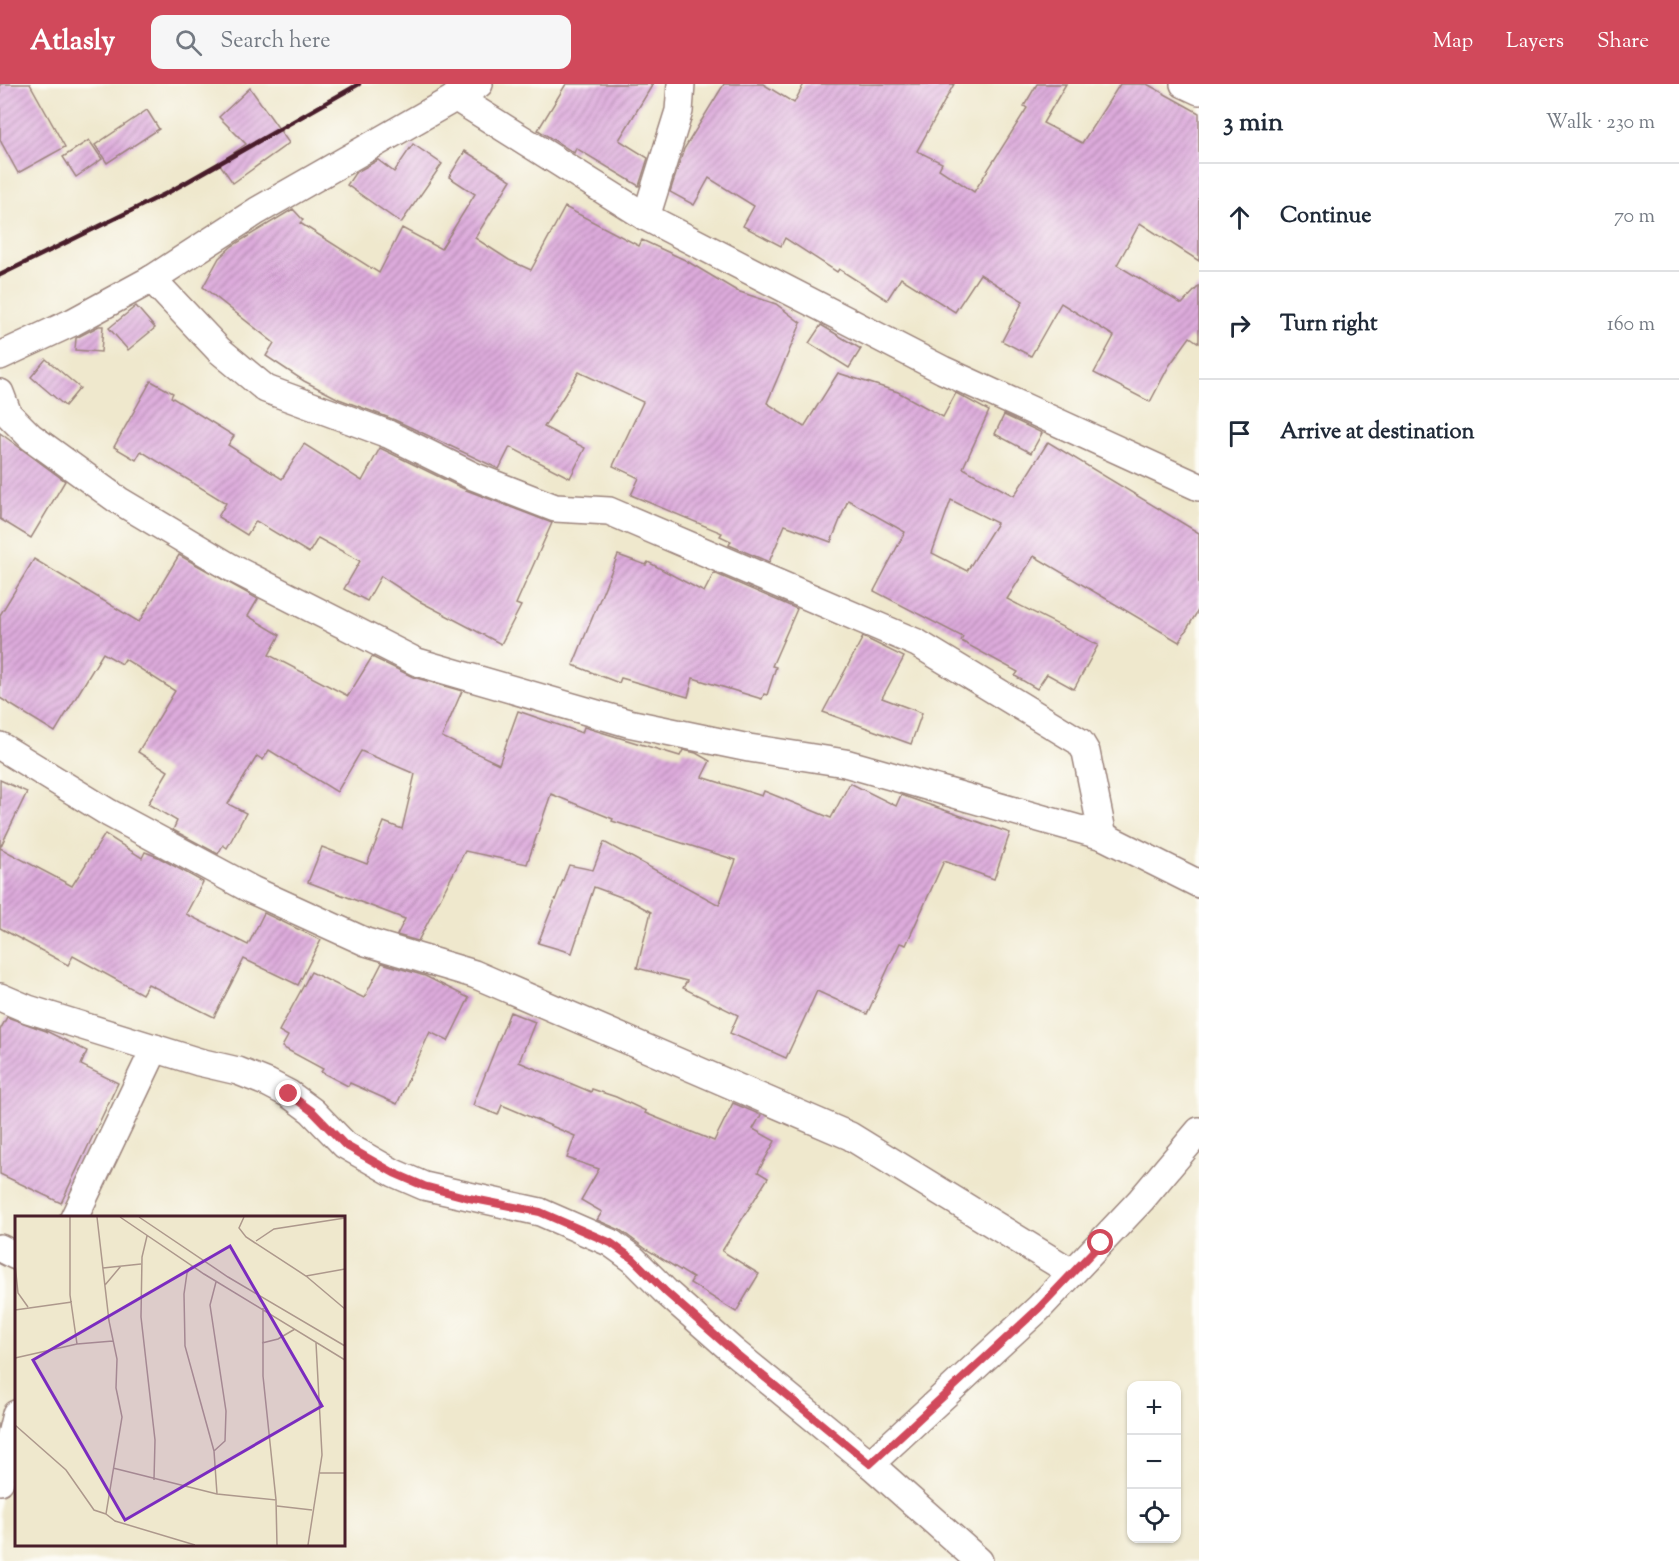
<!DOCTYPE html>
<html lang="en">
<head>
<meta charset="utf-8">
<style>
  :root { --surface:#fff; --page:#f6f6f7; --text:#1f2937; --muted:#747a83; --line:#e0e1e3; --accent:#d1495b }
  body { margin:0; font-family:"Sorts Mill Goudy",serif; background:var(--page); color:var(--text) }
  .controls { position:absolute; right:18px; bottom:18px; display:grid; overflow:hidden; border-radius:12px; box-shadow:0 2px 4px #0004 }
  .controls button { width:54px; height:54px; display:grid; place-items:center; padding:0; border:0; border-bottom:2px solid var(--line); background:var(--surface); color:var(--text); font:30px sans-serif }
  .stop { position:absolute; width:18px; height:18px; margin:-14px; border:4px solid #d1495b; border-radius:50%; background:#fff }
  .stop.end { background:#d1495b; border-color:#fff; box-shadow:0 2px 6px #0008 }
  .list { margin:0; padding:0; list-style:none }
  h2 { display:flex; justify-content:space-between; align-items:center; height:78px; margin:0; padding:0 24px; font-size:26px }
  h2 small { font-size:20px; font-weight:400; color:var(--muted) }
  .list li { display:grid; grid-template-columns:39px 1fr auto; gap:18px; align-items:center; box-sizing:border-box; height:108px; padding:0 24px; border-top:2px solid var(--line) }
  .list b { display:block; font-size:22px; white-space:nowrap }
  .list em { font-size:20px; font-style:normal; color:var(--muted) }
  .icon { flex:none; width:33px; height:33px; fill:none; stroke:currentColor; stroke-width:2; stroke-linecap:round; stroke-linejoin:round }
  .map { position:relative; flex:none; width:1199px; height:1477px; overflow:hidden }
  header { display:flex; align-items:center; gap:36px; box-sizing:border-box; height:84px; padding:0 30px; background:var(--accent); color:#fff }
  header strong { font-size:28px }
  nav { display:flex; gap:33px; margin-inline-start:auto; font-size:21px }
  .search { width:420px; height:54px; background:var(--page); display:flex; align-items:center; gap:15px; box-sizing:border-box; padding:0 21px; border-radius:12px; color:var(--muted); font-size:22px }
  main { display:flex }
  aside { flex:1; background:var(--surface) }
  .map>svg:first-child { display:block }
</style>
</head>
<body>
<header>
<strong>Atlasly</strong>
<div class="search"><svg class="icon" aria-label="search" viewBox="0 0 24 24"><circle cx="10" cy="10" r="6"/><path d="M15 15l6 6"/></svg>Search here</div>
<nav><a>Map</a><a>Layers</a><a>Share</a></nav>
</header>
<main>
<div class="map">
<svg width="1199" height="1477" viewBox="0 0 1199 1477">
  <defs>
    <pattern id="building-hatch" width="6" height="6" patternUnits="userSpaceOnUse" patternTransform="scale(1.5)"><rect width="6" height="6" fill="#ddabdc"/><path d="M-1 1l2-2M0 6l6-6M5 7l2-2" fill="none" stroke="#b58bb3"/></pattern>
  </defs>
  <rect width="100%" height="100%" fill="#fdfcf7"/>
  <filter id="ink" filterUnits="userSpaceOnUse"><feTurbulence type="fractalNoise" baseFrequency=".0167" numOctaves="2"/><feDisplacementMap in="SourceGraphic" scale="12" xChannelSelector="R" yChannelSelector="G"/><feConvolveMatrix kernelMatrix="1 2 1 2 8 2 1 2 1" color-interpolation-filters="sRGB"/></filter>
  <filter id="wash" filterUnits="userSpaceOnUse"><feTurbulence type="fractalNoise" baseFrequency=".008" numOctaves="4" result="noise"/><feDisplacementMap in="SourceGraphic" scale="24" xChannelSelector="R" yChannelSelector="G"/><feGaussianBlur stdDeviation="1.35" result="paint"/><feColorMatrix in="noise" values="0 0 0 0 0 0 0 0 0 0 0 0 0 0 0 0 0 1.4 0 .05"/><feComposite in="paint" operator="in"/></filter>
  <g filter="url(#wash)">
    <rect width="100%" height="100%" fill="#efe8cd"/>
    <g id="blocks">
      <g fill="url(#building-hatch)" fill-rule="evenodd">
        <polygon points="0,0 30,0 65,63 18,89 0,56"/>
        <polygon points="566,0 653,0 619,56 648,74 639,102 576,64 574,69 538,46"/>
        <polygon points="724,0 763,0 794,19 804,0 954,0 917,67 942,79 939,85 974,108 1027,24 1024,22 1037,0 1066,0 1043,39 1082,59 1120,0 1147,0 1199,29 1199,177 1140,139 1117,181 1182,220 1199,202 1199,259 1190,253 1169,282 1150,318 1094,289 1114,252 1061,219 1031,272 1002,257 1023,217 980,190 955,228 901,194 887,216 839,185 837,188 785,154 781,162 743,142 754,122 709,94 694,121 670,108 684,65"/>
        <polygon points="250,4 289,59 233,99 219,79 246,60 219,33"/>
        <polygon points="147,26 159,45 107,79 95,61"/>
        <polygon points="89,56 102,75 76,93 63,73"/>
        <polygon points="413,60 442,80 401,139 347,101 355,89 378,76 394,88"/>
        <path d="M465,67L511,96L475,154L509,176L531,186L565,123L639,162L642,156L685,176L737,207L776,220L801,239L767,319L804,343L838,289L898,308L943,333L956,309L989,327L963,384L1014,412L1048,358L1199,449V525L1179,558L1034,472L1007,515L1098,561L1074,605L1047,590L1037,605L1015,592L1018,588L961,557L963,553L874,507L905,448L848,416L831,458L785,441L769,478L729,461L731,457L720,452L722,449L631,411L639,394L613,382L643,318L579,288L544,343L585,364L570,394L510,363L499,385L395,336L339,315L304,297L266,272L274,259L203,203L219,174L232,162L293,125L303,136L300,139L379,189L402,144L441,165L475,110L449,93ZM951,416L997,439L967,487L932,469Z"/>
        <polygon points="136,222 155,244 128,266 109,244"/>
        <polygon points="821,241 861,265 849,284 809,259"/>
        <polygon points="99,242 103,242 101,268 75,266 76,254"/>
        <polygon points="46,275 80,304 65,322 31,293"/>
        <polygon points="151,297 173,309 171,313 234,352 228,361 282,395 304,360 362,397 380,364 466,406 552,439 516,520 521,522 501,560 419,517 381,492 367,517 344,505 360,477 318,454 309,469 256,437 247,451 218,433 226,419 141,367 136,376 114,363"/>
        <polygon points="1004,331 1042,349 1031,369 995,350"/>
        <polygon points="0,349 65,397 31,454 0,435"/>
        <polygon points="179,471 258,515 248,532 280,551 269,571 348,612 372,573 413,593 462,607 442,653 499,680 518,627 582,649 584,643 680,672 683,666 696,669 710,677 702,693 762,712 764,707 831,734 850,699 896,722 901,711 1010,749 994,795 944,777 906,861 900,859 867,930 817,907 786,974 730,949 738,931 683,904 687,897 637,884 651,828 629,816 594,803 572,869 538,859 569,781 593,786 604,758 719,821 736,776 612,737 613,735 551,710 527,780 465,767 418,857 397,851 405,835 308,798 322,763 367,780 384,738 402,745 415,690 361,667 337,708 269,666 263,676 257,672 228,720 246,729 227,764 223,761 218,770 173,746 177,737 148,720 168,687 138,668 175,607 125,575 122,580 103,569 55,648 0,614 0,531 34,475 139,538"/>
        <polygon points="618,471 646,481 648,478 704,508 714,489 797,525 772,582 776,583 767,611 764,610 762,615 693,594 688,613 621,594 619,599 573,581"/>
        <polygon points="863,553 904,573 882,614 922,629 911,660 823,628"/>
        <polygon points="0,696 27,708 0,764 72,802 105,750 142,774 145,768 158,773 203,798 186,830 248,861 264,829 321,856 298,901 244,875 214,933 148,900 142,910 73,872 68,881 0,844"/>
        <polygon points="382,879 425,892 469,914 448,957 430,948 397,1020 350,999 348,1002 321,988 323,985 282,963 288,952 279,947 311,888 364,914"/>
        <polygon points="510,928 535,938 519,978 591,1008 592,1005 616,1013 646,1027 645,1029 714,1057 733,1019 761,1031 753,1045 775,1057 758,1088 768,1094 722,1167 759,1190 736,1228 690,1199 693,1194 646,1165 620,1146 597,1136 602,1128 581,1116 599,1085 567,1074 575,1052 502,1021 498,1031 473,1021"/>
        <polygon points="7,933 46,947 87,967 81,981 118,999 61,1119 0,1090 0,946"/>
      </g>
    </g>
  </g>
  <g filter="url(#ink)">
    <use href="#blocks" fill-opacity="0" stroke="#9c847c" stroke-width="1.5"/>
    <g fill="none" stroke-linecap="round" stroke-linejoin="round">
      <defs>
        <g id="street">
          <polyline points="1184,0 1199,7"/>
          <polyline points="455,13 646,133 943,286 1199,403"/>
          <polyline points="646,133 679,27 681,0"/>
          <polyline points="152,195 219,266 266,305 388,350 473,392 555,424 609,427 917,559 1080,658 1086,668 1103,752"/>
          <polyline points="0,272 73,238 152,195 257,127 479,0"/>
          <polyline points="0,309 8,330 31,353 118,416 230,483 417,578 628,639 749,664 845,679 1103,752 1199,800"/>
          <polyline points="0,662 109,729 252,806 366,858 474,890 850,1052 1071,1188"/>
          <polyline points="0,913 28,925 199,978 238,987 268,999 289,1010 312,1027 345,1061 394,1089 424,1102 540,1128 611,1159 633,1175 666,1208 734,1268 870,1380 979,1477"/>
          <polyline points="74,1134 155,964"/>
          <polyline points="0,1164 16,1172"/>
          <polyline points="870,1380 1039,1224 1141,1116 1199,1047"/>
          <polyline points="0,1397 16,1330"/>
        </g>
      </defs>
      <use href="#street" stroke="#9c847c" stroke-width="30"/>
      <use href="#street" stroke="#fff" stroke-width="27"/>
      <polyline stroke="#4a1f2b" stroke-width="4.5" points="0,191 169,108 359,0"/>
    </g>
  </g>
  <g fill="none" stroke-linecap="round" stroke-linejoin="round" filter="url(#ink)">
    <polyline stroke="#d1495b" stroke-width="8" points="289,1010 312,1027 345,1061 394,1089 424,1102 469,1114 540,1128 611,1159 633,1175 666,1208 734,1268 870,1380 1039,1224 1101,1159"/>
  </g>
  <g transform="translate(15 1132)">
    <rect width="330" height="330" fill="#efe8cd"/>
    <path fill="none" stroke="#ad988c" stroke-width="1.5" d="M55,1V79L62,128M82,1L94,105L102,143L101,172L107,201L91,298L100,305L180,329M105,1L189,58L330,144M124,1L213,61L330,130M229,1L224,12L231,21L291,60L330,93M132,20L127,41L126,101L140,224L139,264M241,25L259,13L330,2M0,48L3,77L13,91M177,50L172,57L169,78L170,130L199,235L202,278M88,52L126,48M291,60L330,53M90,69L106,50M0,94L57,86M247,127L263,123L280,113M0,142L62,128L98,125M0,209L51,254L79,294L91,298M199,235L210,225L211,195L195,89L201,66M98,252L202,278L261,284L248,160V92M305,257H330M261,284L262,329M262,290L297,294M293,329L307,239L301,127"/>
    <path fill="#7b2cbf" fill-opacity="0.15" stroke="#7b2cbf" stroke-width="3" d="M215,30L307,190L110,304L18,144Z"/>
    <rect width="330" height="330" fill="none" stroke="#4a1f2b" stroke-width="3"/>
  </g>
</svg>
<div class="controls">
<button>+</button>
<button>−</button>
<button><svg class="icon" aria-label="locate" viewBox="0 0 24 24"><circle cx="12" cy="12" r="6"/><path d="M12 2v4M12 18v4M2 12h4M18 12h4"/></svg></button>
</div>
<div class="stop" style="left:1101px;top:1159px"></div>
<div class="stop end" style="left:289px;top:1010px"></div>
</div>
<aside>
<h2>3 min<small>Walk · 230 m</small></h2>
<ul class="list">
<li><svg class="icon" aria-label="ahead" viewBox="0 0 24 24"><path d="M12 20V5M6 11l6-6 6 6"/></svg><div><b>Continue</b></div><em>70 m</em></li>
<li><svg class="icon" aria-label="right" viewBox="0 0 24 24"><path d="M7 20v-9h11M14 6l5 5-5 5"/></svg><div><b>Turn right</b></div><em>160 m</em></li>
<li><svg class="icon" aria-label="arrive" viewBox="0 0 24 24"><path d="M6 21V4h12l-3 4 3 4H6"/></svg><div><b>Arrive at destination</b></div></li>
</ul>
</aside>
</main>
</body>
</html>
